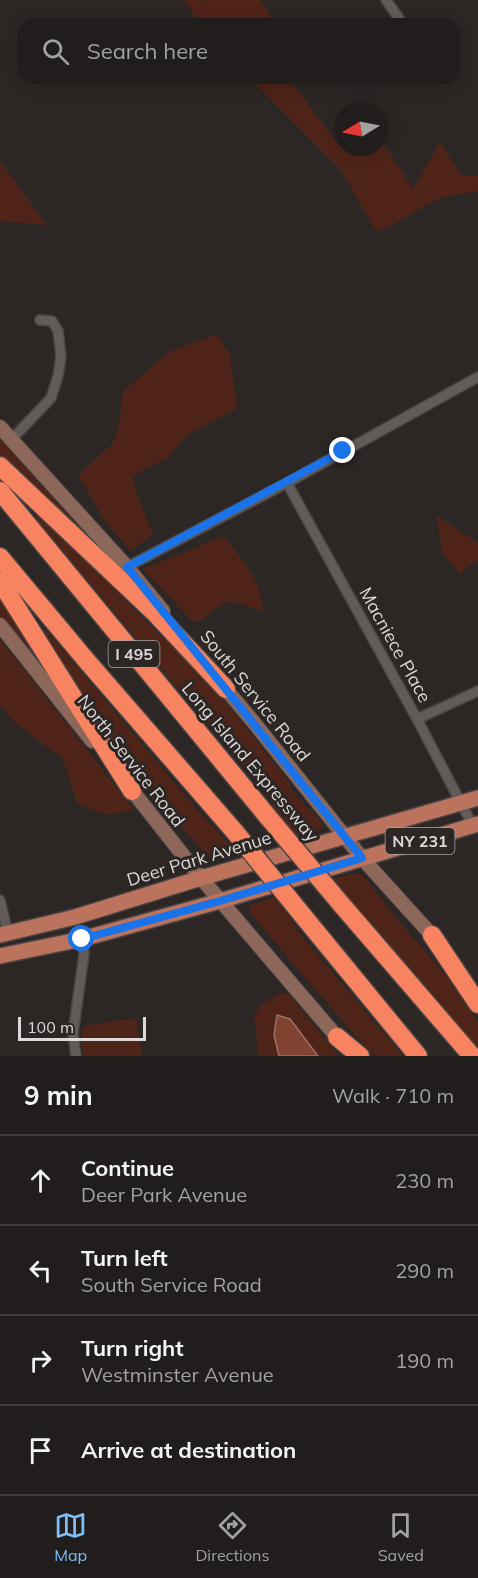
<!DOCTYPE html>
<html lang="en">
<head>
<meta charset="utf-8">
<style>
  :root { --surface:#211d1c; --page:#292625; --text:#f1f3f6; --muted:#a2a2a3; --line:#3e3b3b; --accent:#7dbef9 }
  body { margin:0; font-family:Mulish,sans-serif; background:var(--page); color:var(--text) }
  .compass { position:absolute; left:334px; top:102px; width:54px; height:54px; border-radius:50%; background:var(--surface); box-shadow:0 3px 15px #0003; rotate:260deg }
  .scale { position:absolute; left:18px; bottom:15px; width:128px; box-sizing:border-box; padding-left:6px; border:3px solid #dcd9d8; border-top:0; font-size:16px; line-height:21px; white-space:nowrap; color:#dcd9d8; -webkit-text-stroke:4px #2c2725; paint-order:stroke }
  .stop { position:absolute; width:18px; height:18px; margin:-14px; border:4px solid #1a73e8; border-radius:50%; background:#fff }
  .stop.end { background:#1a73e8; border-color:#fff; box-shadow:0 2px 6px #0008 }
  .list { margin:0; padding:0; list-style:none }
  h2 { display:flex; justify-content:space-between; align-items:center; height:78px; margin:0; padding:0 24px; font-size:26px }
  h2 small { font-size:20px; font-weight:400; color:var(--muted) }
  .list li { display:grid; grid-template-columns:39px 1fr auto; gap:18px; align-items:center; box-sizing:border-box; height:90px; padding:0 24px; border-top:2px solid var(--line) }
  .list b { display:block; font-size:22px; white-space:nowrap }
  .list p { margin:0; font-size:20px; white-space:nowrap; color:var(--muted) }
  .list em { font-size:20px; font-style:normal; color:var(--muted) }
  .icon { flex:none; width:33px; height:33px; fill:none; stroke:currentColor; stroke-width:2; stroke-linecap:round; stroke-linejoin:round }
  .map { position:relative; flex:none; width:478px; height:1056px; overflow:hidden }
  .search { position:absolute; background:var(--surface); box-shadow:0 3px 15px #0003; left:18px; right:18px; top:18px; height:66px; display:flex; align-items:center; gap:15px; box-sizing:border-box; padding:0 21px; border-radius:18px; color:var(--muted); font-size:22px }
  .sheet { height:438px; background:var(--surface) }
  nav { display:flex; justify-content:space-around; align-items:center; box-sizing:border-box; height:84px; border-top:2px solid var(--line); background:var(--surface); font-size:16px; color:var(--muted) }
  nav a { display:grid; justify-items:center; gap:3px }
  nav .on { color:var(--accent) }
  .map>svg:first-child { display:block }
</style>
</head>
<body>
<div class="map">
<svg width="478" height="1056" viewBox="0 0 478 1056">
  <rect width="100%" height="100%" fill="#2c2725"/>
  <g fill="#4f2418">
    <polygon points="184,0 201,0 203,2 204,0 260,0 276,24 200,24"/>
    <polygon points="250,78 288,78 339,145 343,143 343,147 379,147 379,136 413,189 440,142 462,176 478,175 478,191 440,198 386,228 376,231 342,172"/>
    <polygon points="0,161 47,225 0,221"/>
    <polygon points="217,334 230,355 237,409 186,435 169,457 132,476 138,497 153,534 131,551 106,523 78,475 112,444 119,425 123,392 168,352"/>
    <polygon points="0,435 90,537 87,542 0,459"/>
    <polygon points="38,514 218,692 290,784 290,788 320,821 323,826 322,829 296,837 276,812 270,799 37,520 36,517"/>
    <polygon points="436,515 476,542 478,541 478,561 467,567 460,575 443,554"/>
    <path d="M224,536L245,563L258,585L264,612C255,609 240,602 231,602C215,602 208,622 193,622L143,569Z"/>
    <polygon points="0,597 36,654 33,655 0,616"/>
    <polygon points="44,630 47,631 198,811 238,853 219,860 207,856 109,742 42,632"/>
    <polygon points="0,639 134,810 106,815 77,803 63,759 14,722 0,705"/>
    <polygon points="356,873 362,875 408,932 456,987 478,1022 478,1051 332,879"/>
    <polygon points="275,897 283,907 300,934 403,1056 376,1056 365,1046 294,965 249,911 251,910 250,906 252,904"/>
    <polygon points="279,994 289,994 338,1056 318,1056 290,1019 277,1015 274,1035 279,1056 259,1056 254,1017 261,1005"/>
    <polygon points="136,1018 142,1056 84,1056 81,1039 83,1026"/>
  </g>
  <polygon fill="#804332" stroke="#9c7064" stroke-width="1.5" points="277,1015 290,1019 318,1056 279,1056 274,1035"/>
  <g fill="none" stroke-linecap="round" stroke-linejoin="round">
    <defs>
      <g id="minor">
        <polyline points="386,0 403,24"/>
        <polyline points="11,440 51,398 58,376 61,356 58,331 52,321 40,320"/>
        <polyline points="287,483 417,719 473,826"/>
        <polyline points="127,567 287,483 478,377"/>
        <polyline points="417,719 478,691"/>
        <polyline points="0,900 8,934"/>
        <polyline points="76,1056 73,1034 84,954 82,939"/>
      </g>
      <g id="secondary">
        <polyline points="0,427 127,567 163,611"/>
        <polyline points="0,625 92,741"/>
        <polyline points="220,682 255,724 362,858 437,941"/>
        <polyline points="127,784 201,878 343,1044"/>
      </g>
      <g id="primary">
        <polyline points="0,935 75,917 201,878 478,798"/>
        <polyline points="0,956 82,939 220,901 478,824"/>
      </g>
      <g id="motorway">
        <polyline points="0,466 156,614 226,689"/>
        <polyline points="0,491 268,817"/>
        <polyline points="0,557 86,660 235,832"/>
        <polyline points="0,581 132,791"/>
        <polyline points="341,904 472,1056"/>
        <polyline points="304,917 418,1056"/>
        <polyline points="432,935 478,1004"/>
        <polyline points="337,1037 360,1056"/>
      </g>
    </defs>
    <use href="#minor" stroke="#494443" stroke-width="12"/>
    <use href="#secondary" stroke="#494443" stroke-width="16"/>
    <use href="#primary" stroke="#494443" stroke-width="18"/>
    <use href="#motorway" stroke="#494443" stroke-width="21"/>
    <use href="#minor" stroke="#615b59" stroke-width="9"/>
    <use href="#secondary" stroke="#8e675b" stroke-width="14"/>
    <use href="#primary" stroke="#bc735e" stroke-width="15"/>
    <use href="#motorway" stroke="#f88361" stroke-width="18"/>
    <defs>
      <g id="motorway-bridge">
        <polyline points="268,817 341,904"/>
        <polyline points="235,832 304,917"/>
      </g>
    </defs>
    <use href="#motorway-bridge" stroke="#494443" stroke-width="21" stroke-linecap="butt"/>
    <use href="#motorway-bridge" stroke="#f88361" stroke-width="18"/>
  </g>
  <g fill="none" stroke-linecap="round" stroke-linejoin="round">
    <polyline stroke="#1a73e8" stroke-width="8" points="82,939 220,901 362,858 127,567 343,451"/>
  </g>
  <g text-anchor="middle" stroke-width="6" stroke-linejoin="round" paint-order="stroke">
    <g fill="#2c2725" stroke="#a7a4a2" stroke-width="1.5">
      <rect x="108.5" y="641" width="51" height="26" rx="4.5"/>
      <rect x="385.5" y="828" width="69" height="26" rx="4.5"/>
    </g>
    <g font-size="16" font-weight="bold" fill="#dcd9d8">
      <text x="134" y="660">I 495</text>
      <text x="420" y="847">NY 231</text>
    </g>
    <g font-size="18" fill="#dcd9d8" stroke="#2c2725">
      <text transform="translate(395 645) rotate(61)" y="6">Macniece Place</text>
      <text transform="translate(255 696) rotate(51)" y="6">South Service Road</text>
      <text transform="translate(131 761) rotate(52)" y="6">North Service Road</text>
      <text transform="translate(250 762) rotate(50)" y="6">Long Island Expressway</text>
      <text transform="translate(199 859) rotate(-17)" y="6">Deer Park Avenue</text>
    </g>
  </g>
</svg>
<svg class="compass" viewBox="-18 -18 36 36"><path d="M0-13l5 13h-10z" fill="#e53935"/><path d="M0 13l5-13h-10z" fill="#a2a2a3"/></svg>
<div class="scale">100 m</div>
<div class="stop" style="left:82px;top:939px"></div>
<div class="stop end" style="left:343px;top:451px"></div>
<div class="search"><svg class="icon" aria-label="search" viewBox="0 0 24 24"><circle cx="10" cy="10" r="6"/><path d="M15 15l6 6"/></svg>Search here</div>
</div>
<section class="sheet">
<h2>9 min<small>Walk · 710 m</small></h2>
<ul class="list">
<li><svg class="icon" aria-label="ahead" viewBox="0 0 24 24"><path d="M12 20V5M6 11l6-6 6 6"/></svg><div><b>Continue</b><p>Deer Park Avenue</p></div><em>230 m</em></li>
<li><svg class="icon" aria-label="left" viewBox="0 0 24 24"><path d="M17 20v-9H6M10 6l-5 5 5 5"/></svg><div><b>Turn left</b><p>South Service Road</p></div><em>290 m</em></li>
<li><svg class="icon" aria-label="right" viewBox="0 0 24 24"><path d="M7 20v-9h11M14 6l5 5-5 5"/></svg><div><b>Turn right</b><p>Westminster Avenue</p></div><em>190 m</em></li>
<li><svg class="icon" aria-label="arrive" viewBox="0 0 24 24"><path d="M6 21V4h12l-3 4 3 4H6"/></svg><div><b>Arrive at destination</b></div></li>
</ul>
</section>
<nav>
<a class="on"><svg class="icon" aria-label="map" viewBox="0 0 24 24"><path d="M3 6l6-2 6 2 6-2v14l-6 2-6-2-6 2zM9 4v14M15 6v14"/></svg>Map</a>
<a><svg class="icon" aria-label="directions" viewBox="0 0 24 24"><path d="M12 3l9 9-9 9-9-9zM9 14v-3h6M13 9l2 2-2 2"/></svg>Directions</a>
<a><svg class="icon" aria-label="saved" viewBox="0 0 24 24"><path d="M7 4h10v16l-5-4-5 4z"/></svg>Saved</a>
</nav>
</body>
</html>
